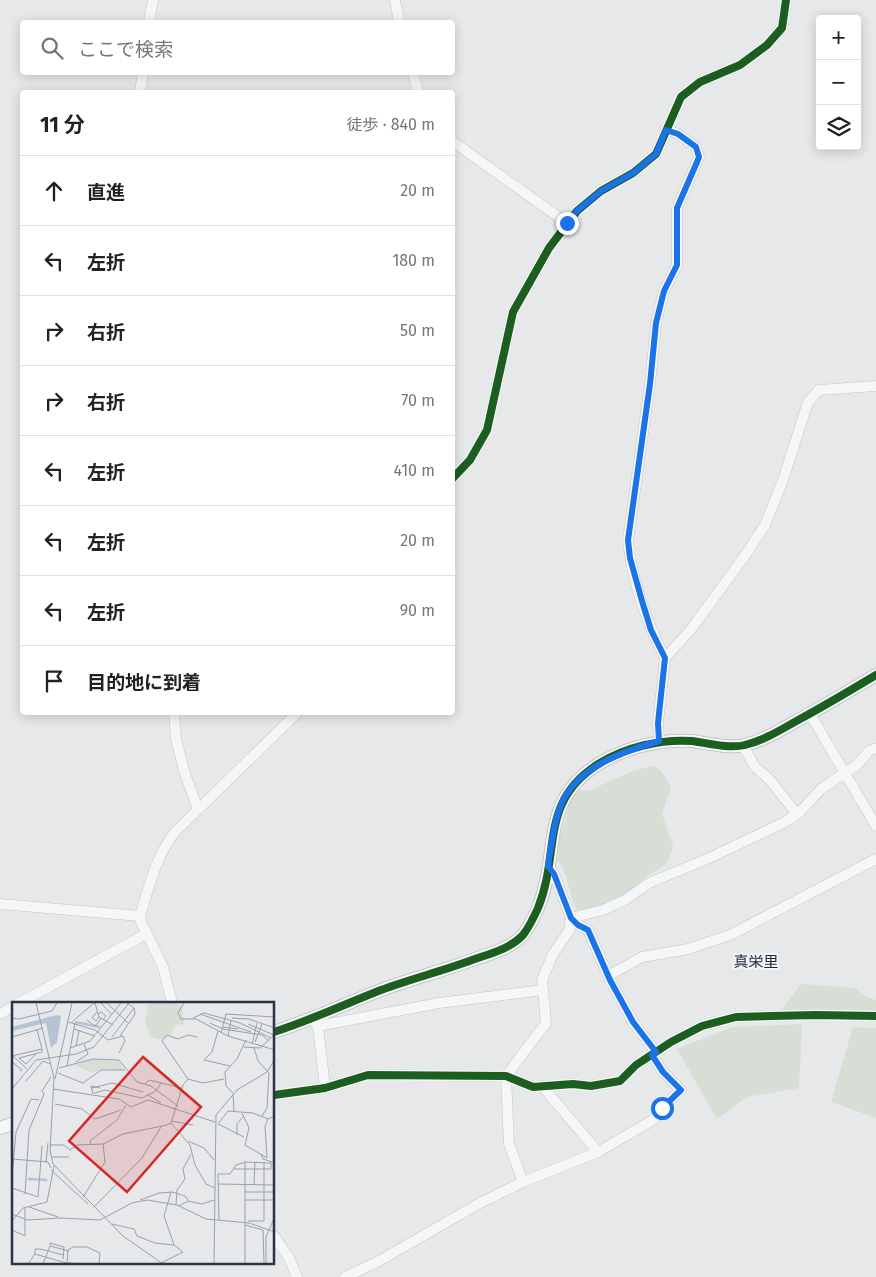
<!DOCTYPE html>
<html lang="ja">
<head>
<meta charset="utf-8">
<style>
  :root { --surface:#fff; --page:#f2f2f2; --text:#222; --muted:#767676; --line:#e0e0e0 }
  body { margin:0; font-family:"Fira Sans","Noto Sans JP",sans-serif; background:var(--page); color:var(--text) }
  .controls { position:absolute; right:15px; top:15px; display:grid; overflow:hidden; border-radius:5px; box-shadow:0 2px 12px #0003 }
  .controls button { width:45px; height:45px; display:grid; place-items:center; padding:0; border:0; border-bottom:1px solid var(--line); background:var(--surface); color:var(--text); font:25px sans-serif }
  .stop { position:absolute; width:15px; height:15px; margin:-11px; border:4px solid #1a73e8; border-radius:50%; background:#fff }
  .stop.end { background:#1a73e8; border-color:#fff; box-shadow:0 1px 5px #0008 }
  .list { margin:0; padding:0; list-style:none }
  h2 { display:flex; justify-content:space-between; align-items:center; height:65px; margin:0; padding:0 20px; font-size:21px }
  h2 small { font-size:16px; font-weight:400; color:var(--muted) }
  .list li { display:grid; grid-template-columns:32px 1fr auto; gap:15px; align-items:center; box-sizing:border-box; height:70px; padding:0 20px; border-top:1px solid var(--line) }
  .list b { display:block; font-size:19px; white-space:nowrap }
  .list em { font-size:16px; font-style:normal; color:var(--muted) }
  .icon { flex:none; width:28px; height:28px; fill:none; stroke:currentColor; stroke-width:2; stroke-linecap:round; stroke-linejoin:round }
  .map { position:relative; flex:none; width:876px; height:1277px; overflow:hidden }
  .search { position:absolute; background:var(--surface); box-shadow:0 2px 12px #0003; left:20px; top:20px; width:435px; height:55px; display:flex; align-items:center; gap:12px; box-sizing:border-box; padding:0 18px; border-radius:5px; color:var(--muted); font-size:19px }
  .panel { position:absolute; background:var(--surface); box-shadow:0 2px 12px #0003; left:20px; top:90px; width:435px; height:625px; border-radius:5px }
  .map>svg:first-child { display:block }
</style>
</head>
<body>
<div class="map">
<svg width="876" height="1277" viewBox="0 0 876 1277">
  <rect width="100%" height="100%" fill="#e6e8ea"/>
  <g fill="#d6ded6">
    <polygon points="653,766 660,770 671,786 662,814 673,846 667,864 647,876 623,897 583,911 577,910 574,905 563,867 557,860 556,849 572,796 581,790 588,791 633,771"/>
    <polygon points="801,984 855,988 865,996 876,1000 876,1012 781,1011"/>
    <polygon points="802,1024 799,1088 747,1097 717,1119 677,1049 732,1027"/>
    <polygon points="853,1027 876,1028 876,1118 831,1102"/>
  </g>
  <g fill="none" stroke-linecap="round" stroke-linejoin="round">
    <defs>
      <g id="minor">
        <polyline points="395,0 399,22"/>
        <polyline points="149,22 153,0"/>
        <polyline points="413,72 418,92"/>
        <polyline points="140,92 143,72"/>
        <polyline points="452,141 567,223"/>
        <polyline points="452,479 470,460 487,430 513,312 549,248 577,211 601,191 633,173 656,154 681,97 700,82 740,65 767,45 782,28 786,0"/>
        <path d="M665,658C646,621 632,580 628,540L650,384L656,323L664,291L677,265V208L697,162L699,157L696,147L678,134L666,129"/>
        <polyline points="174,712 176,739 185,774 198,809"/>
        <polyline points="810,714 876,826"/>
        <polyline points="659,741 658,723 665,658 692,628 744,557 765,525 783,480 808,402 819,390 876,386"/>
        <polyline points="743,746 755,767 769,779 797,814"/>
        <polyline points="548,866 554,874 571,918 578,925 588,930 610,980 633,1022 656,1052"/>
        <polyline points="0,904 140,916"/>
        <polyline points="571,918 603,910 625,900 649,883 707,859 785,822 800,812 821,789 858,764 869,751 876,748"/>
        <polyline points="608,976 642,957 688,949 730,935 876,859"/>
        <polyline points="19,1003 146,934"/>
        <path d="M172,1003L163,967L141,922L140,916C149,887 156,856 175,832L298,712"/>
        <polyline points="0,1014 14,1006"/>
        <polyline points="312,1019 318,1026 439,1003 543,990"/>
        <polyline points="318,1026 325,1088"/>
        <polyline points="542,1086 598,1152"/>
        <polyline points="274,1095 325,1088 368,1075 506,1076 533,1087 573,1084 591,1086 620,1081 636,1065 671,1042 702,1026 736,1017 815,1015 876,1016"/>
        <polyline points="523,1182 509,1144 506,1076 546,1023 542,980 553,954 569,931 571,918"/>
        <polyline points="274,1236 289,1258 297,1277"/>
        <polyline points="345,1277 379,1261 480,1203 523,1182 598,1152 653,1120 662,1108 681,1090 663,1072 652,1055"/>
      </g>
      <g id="tertiary">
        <path d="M274,1032C311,1020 345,1004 381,990C411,979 442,971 472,960C489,954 510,949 523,935C529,927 534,917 538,908C561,852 538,801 600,763C627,747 660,739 692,741C707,743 730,749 745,745C765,740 782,729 800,719C826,705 851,690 876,675"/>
        <polyline points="0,1128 14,1123"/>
      </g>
    </defs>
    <use href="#minor" stroke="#c4c6c8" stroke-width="11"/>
    <use href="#tertiary" stroke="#c4c6c8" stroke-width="14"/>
    <use href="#minor" stroke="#f5f6f7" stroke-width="10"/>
    <use href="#tertiary" stroke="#f5f6f7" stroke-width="12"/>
    <defs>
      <g id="cycleway">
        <polyline points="452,479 470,460 487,430 513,312 549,248 577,211 601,191 633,173 656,154 681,97 700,82 740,65 767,45 782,28 786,0"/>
        <path d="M274,1032C311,1020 345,1004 381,990C411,979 442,971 472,960C489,954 510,949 523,935C529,927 534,917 538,908C561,852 538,801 600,763C627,747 660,739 692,741C707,743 730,749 745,745C765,740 782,729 800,719C826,705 851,690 876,675"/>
        <polyline points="274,1095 325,1088 368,1075 506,1076 533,1087 573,1084 591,1086 620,1081 636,1065 671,1042 702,1026 736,1017 815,1015 876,1016"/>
      </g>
    </defs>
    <use href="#cycleway" stroke="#f4f6f9" stroke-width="11"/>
    <use href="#cycleway" stroke="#1b5e20" stroke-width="8"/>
  </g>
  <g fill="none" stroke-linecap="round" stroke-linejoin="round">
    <path stroke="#1a73e8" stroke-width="6" d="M567,223L577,211L601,191L633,173L656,154L666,130L678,134L696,147L699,157L697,162L677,208V265L664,291L656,323L650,384L628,540L630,558L642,601L651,630L665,658L658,723L659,741C621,752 573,768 559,810C553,828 551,847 548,866L554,874L571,918L578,925L588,930L610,980L633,1022L656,1052L652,1055L663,1072L681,1090L662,1108"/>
  </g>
  <g text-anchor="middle" stroke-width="4" stroke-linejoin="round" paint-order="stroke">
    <g font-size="15" fill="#1d2536" stroke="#f4f6f9">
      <text x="756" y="967">真栄里</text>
    </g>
  </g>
  <g transform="translate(12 1002)">
    <rect width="262" height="262" fill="#e6e8ea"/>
    <path d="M137,1H164L170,5L172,22L164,23L159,32L148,38L139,35L133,21ZM83,57L107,59L112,68L89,67L81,71L62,63Z" fill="#d6ded6"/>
    <path d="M44,13L49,14L45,40L39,46L34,21L0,29V25Z" fill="#b4c4d5"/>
    <path fill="none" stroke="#b4c4d5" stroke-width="2.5" d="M63,20L88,25M16,177L35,178"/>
    <path fill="none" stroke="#9ba0a8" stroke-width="1" d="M24,1L42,76L38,148L41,162L111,234L151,262M83,1L87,15L101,23M89,1L100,13M95,1L117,22M172,1L166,11L169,17H184L216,34L263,48M85,10L80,16L84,19L87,15M86,12L89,10L94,14L91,18M188,12L239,30M0,16L7,17L40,9L45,1M181,16L192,11L228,21L259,36M220,16L237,17L263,26M75,18L83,24L89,17M56,20L83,28L96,38L111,34L113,39L107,51M60,20L82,1M198,21L211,27L250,33L257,39M236,22L262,33M211,25L226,27M62,27L83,34M25,28L30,47M206,29L200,50L192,58L218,64M209,31L214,12L263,15M108,34L123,12L122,6L115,1M216,34L219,19M0,35L31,26M100,35L122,6M185,35L176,33L166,37L155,33L150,39L176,77L191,81L212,77M243,40L250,22M240,42L245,21M64,44L67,29M232,45L248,46L263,32M58,46L78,39L109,1M242,46L246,59L257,71L255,106L250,114M24,52L14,62L7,56L30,50V47M0,53L15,67M0,54L30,47M0,60L10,68L8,69M64,60L76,52L72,42M55,64L63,21M47,66L81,57L107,58L125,80L139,84L166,104M46,71L71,81L89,68H113M43,77L60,1M14,79L31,59L38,62M133,82L137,78L170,86M80,86L100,81L131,90M0,87L24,58L64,52L82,45L117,1M41,87L107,97L119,105L136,98L203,120M82,91L93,88L130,96L144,89L149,81M221,91L214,84L213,70L225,57L234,38M81,92L79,84L88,86M221,92L222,109M136,93L149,101M43,102L70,107L83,117L109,108M230,111L237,126L233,143L255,156M160,119L181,123M159,121L178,143L183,163L194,182L203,186M206,122L216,109L241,111L256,117M206,122L232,135M225,133V122L231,115M176,139L192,146L202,158M38,143H52L58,148L65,143L91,142L111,132L155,123L159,121L171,83L176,77M79,143L78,139L105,118L114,103M249,152L251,157L263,161M40,155H57M255,156L253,124L256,117L263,114M0,157L36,160L39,166M34,160L36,141M39,168L76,202M0,175L4,130L19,97L27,98M206,182L263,183M242,183L243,160M0,186L26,195L30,144M233,190H263M13,192L17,128L32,92L30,89L39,75M71,195L93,160L91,142M128,198L147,191L160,190L173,194L177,199M233,198H263M164,203L165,188L173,177L171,167L179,152M83,204L130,156L149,125M167,204L176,199L190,202L202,198M17,205L46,215M0,212L15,218L49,216L88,218L120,201L135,198L165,203L194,217L237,221L263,230M207,218L206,172H218L224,163L233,160L259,161V167H222M0,219L11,206L35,200L42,164M236,219H252V160M100,222L122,227L125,234L143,241L162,243M233,223L251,228L252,262M0,228L13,234V205M38,243V241L52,245L51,257M23,252V247H28L52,253M56,261L76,262M149,261L171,250L162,243L152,214L159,190M16,262L23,252L58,262M31,262L38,244L57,249M55,262L56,248L61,245H75L88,251L87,262M202,262L204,113L225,88L255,70L263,57M233,262V160M254,262V235L263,214"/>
    <path fill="#d62828" fill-opacity="0.15" stroke="#d62828" stroke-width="2.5" d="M131,55L189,105L115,190L57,139Z"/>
    <rect width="262" height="262" fill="none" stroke="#2b3445" stroke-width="2.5"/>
  </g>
</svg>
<div class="controls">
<button>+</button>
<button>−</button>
<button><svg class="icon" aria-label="layers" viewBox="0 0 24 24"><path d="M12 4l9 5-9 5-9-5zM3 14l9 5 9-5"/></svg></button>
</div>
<div class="stop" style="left:662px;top:1108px"></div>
<div class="stop end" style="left:567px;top:223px"></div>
<div class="search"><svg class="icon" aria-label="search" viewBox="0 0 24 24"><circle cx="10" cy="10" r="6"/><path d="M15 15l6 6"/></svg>ここで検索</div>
<section class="panel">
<h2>11 分<small>徒歩 · 840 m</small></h2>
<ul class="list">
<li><svg class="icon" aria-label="ahead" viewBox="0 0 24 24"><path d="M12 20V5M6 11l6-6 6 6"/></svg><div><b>直進</b></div><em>20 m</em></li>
<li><svg class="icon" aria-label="left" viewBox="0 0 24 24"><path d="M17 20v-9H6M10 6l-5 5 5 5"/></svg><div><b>左折</b></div><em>180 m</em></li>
<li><svg class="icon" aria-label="right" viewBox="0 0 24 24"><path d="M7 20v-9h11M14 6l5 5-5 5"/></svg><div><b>右折</b></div><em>50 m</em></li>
<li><svg class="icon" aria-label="right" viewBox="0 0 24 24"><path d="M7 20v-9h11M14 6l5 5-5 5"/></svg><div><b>右折</b></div><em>70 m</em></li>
<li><svg class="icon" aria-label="left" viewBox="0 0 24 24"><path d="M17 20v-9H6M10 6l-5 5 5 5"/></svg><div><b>左折</b></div><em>410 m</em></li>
<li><svg class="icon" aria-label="left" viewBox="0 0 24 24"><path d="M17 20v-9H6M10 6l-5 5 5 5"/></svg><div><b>左折</b></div><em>20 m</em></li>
<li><svg class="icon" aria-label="left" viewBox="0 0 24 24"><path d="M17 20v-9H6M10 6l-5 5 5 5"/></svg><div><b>左折</b></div><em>90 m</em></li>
<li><svg class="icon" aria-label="arrive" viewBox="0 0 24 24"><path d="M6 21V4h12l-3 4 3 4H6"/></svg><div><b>目的地に到着</b></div></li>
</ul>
</section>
</div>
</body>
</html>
